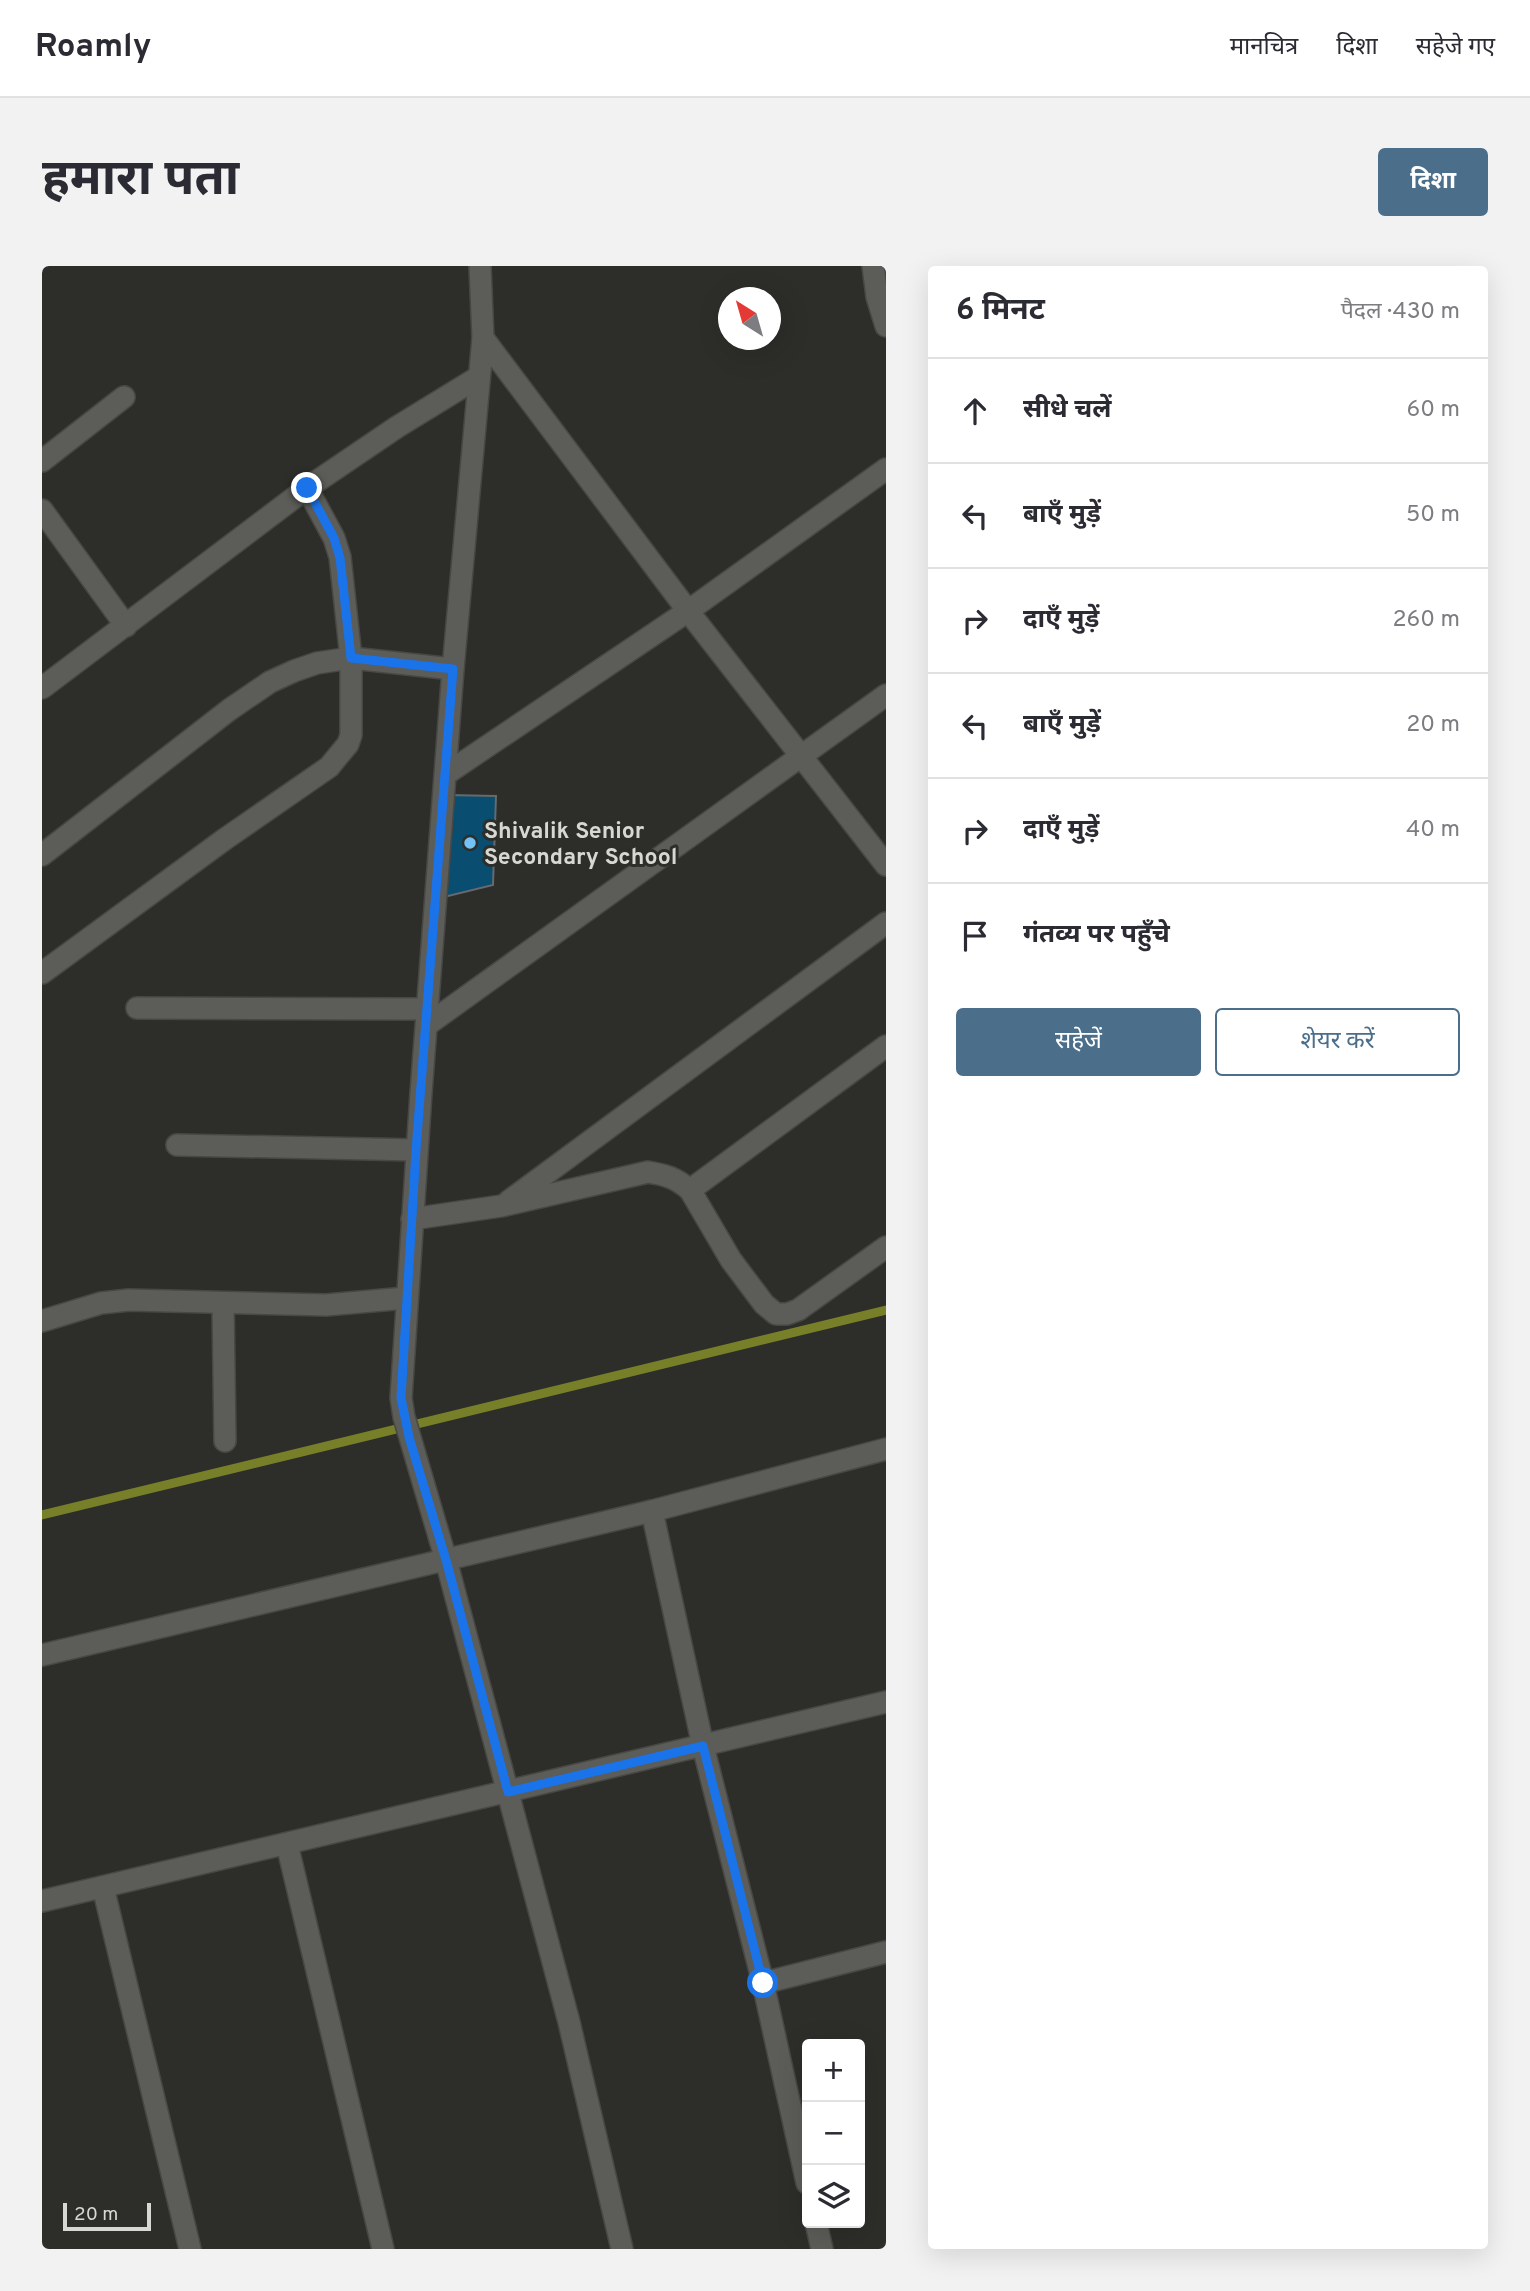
<!DOCTYPE html>
<html lang="hi">
<head>
<meta charset="utf-8">
<style>
  :root { --surface:#fff; --page:#f2f2f3; --text:#2b2b33; --muted:#7c7c81; --line:#e1e1e2; --accent:#4b6e8a }
  body { margin:0; font-family:Overpass,"Noto Sans Devanagari",sans-serif; background:var(--page); color:var(--text) }
  .controls { position:absolute; right:21px; bottom:21px; display:grid; overflow:hidden; border-radius:7px; box-shadow:0 7px 28px #0002 }
  .controls button { width:63px; height:63px; display:grid; place-items:center; padding:0; border:0; border-bottom:2px solid var(--line); background:var(--surface); color:var(--text); font:35px sans-serif }
  .compass { position:absolute; left:676px; top:21px; width:63px; height:63px; border-radius:50%; background:var(--surface); box-shadow:0 7px 28px #0002; rotate:323deg }
  .scale { position:absolute; left:21px; bottom:18px; width:88px; box-sizing:border-box; padding-left:7px; border:4px solid #d7d7d4; border-top:0; font-size:19px; line-height:24px; white-space:nowrap; color:#d7d7d4; -webkit-text-stroke:5px #2d2d29; paint-order:stroke }
  .stop { position:absolute; width:21px; height:21px; margin:-16px; border:5px solid #1a73e8; border-radius:50%; background:#fff }
  .stop.end { background:#1a73e8; border-color:#fff; box-shadow:0 2px 7px #0008 }
  .list { margin:0; padding:0; list-style:none }
  h2 { display:flex; justify-content:space-between; align-items:center; height:91px; margin:0; padding:0 28px; font-size:30px }
  h2 small { font-size:23px; font-weight:400; color:var(--muted) }
  .list li { display:grid; grid-template-columns:46px 1fr auto; gap:21px; align-items:center; box-sizing:border-box; height:105px; padding:0 28px; border-top:2px solid var(--line) }
  .list b { display:block; font-size:26px; white-space:nowrap }
  .list em { font-size:23px; font-style:normal; color:var(--muted) }
  .actions { display:flex; gap:14px; padding:21px 28px }
  .actions a { flex:1; padding:16px 0; border:2px solid var(--accent); border-radius:7px; text-align:center; font-size:24px; color:var(--accent) }
  .actions .main { background:var(--accent); color:#fff }
  .icon { flex:none; width:38px; height:38px; fill:none; stroke:currentColor; stroke-width:2; stroke-linecap:round; stroke-linejoin:round }
  .map { position:relative; flex:none; width:844px; height:1983px; overflow:hidden; border-radius:7px }
  header { display:flex; align-items:center; gap:42px; box-sizing:border-box; height:98px; padding:0 35px; background:var(--surface); border-bottom:2px solid var(--line) }
  header strong { font-size:33px }
  nav { display:flex; gap:38px; margin-inline-start:auto; font-size:24px }
  .intro { display:flex; align-items:center; justify-content:space-between; box-sizing:border-box; height:168px; padding:0 42px }
  h1 { margin:0; font-size:49px }
  .button { padding:18px 32px; border-radius:7px; background:var(--accent); color:#fff; font-size:24px; font-weight:700 }
  main { display:flex; gap:42px; padding:0 42px }
  aside { flex:1; background:var(--surface); border-radius:7px; box-shadow:0 7px 28px #0002 }
  .map>svg:first-child { display:block }
</style>
</head>
<body>
<header>
<strong>Roamly</strong>
<nav><a>मानचित्र</a><a>दिशा</a><a>सहेजे गए</a></nav>
</header>
<div class="intro"><h1>हमारा पता</h1><a class="button">दिशा</a></div>
<main>
<div class="map">
<svg width="844" height="1983" viewBox="0 0 844 1983">
  <rect width="100%" height="100%" fill="#2d2d29"/>
  <g fill="none" stroke-linecap="round" stroke-linejoin="round">
    <polyline stroke="#777f29" stroke-width="9" points="0,1249 844,1044"/>
  </g>
  <polygon fill="#094d71" stroke="#666a6d" stroke-width="2" points="405,529 454,530 451,619 402,631"/>
  <g fill="none" stroke-linecap="round" stroke-linejoin="round">
    <defs>
      <g id="minor">
        <polyline points="438,0 441,72 411,403 379,827 359,1132 362,1151 404,1294 527,1756 580,1983"/>
        <polyline points="831,0 835,31 844,60"/>
        <polyline points="441,72 646,345 844,599"/>
        <polyline points="0,195 82,131"/>
        <polyline points="0,244 84,360"/>
        <polyline points="0,422 265,222 355,161 435,112"/>
        <polyline points="404,508 646,345 844,203"/>
        <polyline points="0,589 187,444 228,416 252,405 275,397 309,392 411,403"/>
        <polyline points="0,707 183,573 287,501 306,478 309,469 309,392 298,291 292,272 265,222"/>
        <polyline points="95,742 387,743"/>
        <polyline points="385,759 844,429"/>
        <polyline points="135,879 375,884"/>
        <polyline points="648,924 844,780"/>
        <polyline points="467,935 844,657"/>
        <path d="M370,953L459,940L606,906C624,909 634,912 648,924L689,994L722,1038L734,1048H745L756,1044L844,981"/>
        <polyline points="181,1037 183,1175"/>
        <polyline points="0,1055 59,1037 87,1034 284,1039 364,1032"/>
        <polyline points="610,1245 661,1480 721,1717 765,1917"/>
        <polyline points="0,1389 610,1245 844,1183"/>
        <polyline points="245,1578 341,1983"/>
        <polyline points="61,1621 148,1983"/>
        <polyline points="0,1635 844,1436"/>
        <polyline points="721,1717 844,1686"/>
        <polyline points="774,1957 780,1983"/>
      </g>
    </defs>
    <use href="#minor" stroke="#474844" stroke-width="24"/>
    <use href="#minor" stroke="#5c5c58" stroke-width="21"/>
  </g>
  <g fill="none" stroke-linecap="round" stroke-linejoin="round">
    <polyline stroke="#1a73e8" stroke-width="9" points="265,222 292,272 298,292 309,392 411,403 374,884 359,1132 367,1171 404,1294 466,1526 661,1480 721,1717"/>
  </g>
  <circle fill="#73c1f5" stroke="#2d2d29" stroke-width="2.5" cx="428" cy="577" r="7"/>
  <g text-anchor="middle" stroke-width="6" stroke-linejoin="round" paint-order="stroke">
    <g font-size="23" font-weight="bold" fill="#d7d7d4" stroke="#2d2d29" text-anchor="start">
      <text x="442" y="572">Shivalik Senior<tspan x="442" dy="26">Secondary School</tspan></text>
    </g>
  </g>
</svg>
<div class="controls">
<button>+</button>
<button>−</button>
<button><svg class="icon" aria-label="layers" viewBox="0 0 24 24"><path d="M12 4l9 5-9 5-9-5zM3 14l9 5 9-5"/></svg></button>
</div>
<svg class="compass" viewBox="-18 -18 36 36"><path d="M0-13l5 13h-10z" fill="#e53935"/><path d="M0 13l5-13h-10z" fill="#7c7c81"/></svg>
<div class="scale">20 m</div>
<div class="stop" style="left:721px;top:1717px"></div>
<div class="stop end" style="left:265px;top:222px"></div>
</div>
<aside>
<h2>6 मिनट<small>पैदल · 430 m</small></h2>
<ul class="list">
<li><svg class="icon" aria-label="ahead" viewBox="0 0 24 24"><path d="M12 20V5M6 11l6-6 6 6"/></svg><div><b>सीधे चलें</b></div><em>60 m</em></li>
<li><svg class="icon" aria-label="left" viewBox="0 0 24 24"><path d="M17 20v-9H6M10 6l-5 5 5 5"/></svg><div><b>बाएँ मुड़ें</b></div><em>50 m</em></li>
<li><svg class="icon" aria-label="right" viewBox="0 0 24 24"><path d="M7 20v-9h11M14 6l5 5-5 5"/></svg><div><b>दाएँ मुड़ें</b></div><em>260 m</em></li>
<li><svg class="icon" aria-label="left" viewBox="0 0 24 24"><path d="M17 20v-9H6M10 6l-5 5 5 5"/></svg><div><b>बाएँ मुड़ें</b></div><em>20 m</em></li>
<li><svg class="icon" aria-label="right" viewBox="0 0 24 24"><path d="M7 20v-9h11M14 6l5 5-5 5"/></svg><div><b>दाएँ मुड़ें</b></div><em>40 m</em></li>
<li><svg class="icon" aria-label="arrive" viewBox="0 0 24 24"><path d="M6 21V4h12l-3 4 3 4H6"/></svg><div><b>गंतव्य पर पहुँचे</b></div></li>
</ul>
<div class="actions"><a class="main">सहेजें</a><a>शेयर करें</a></div>
</aside>
</main>
</body>
</html>
